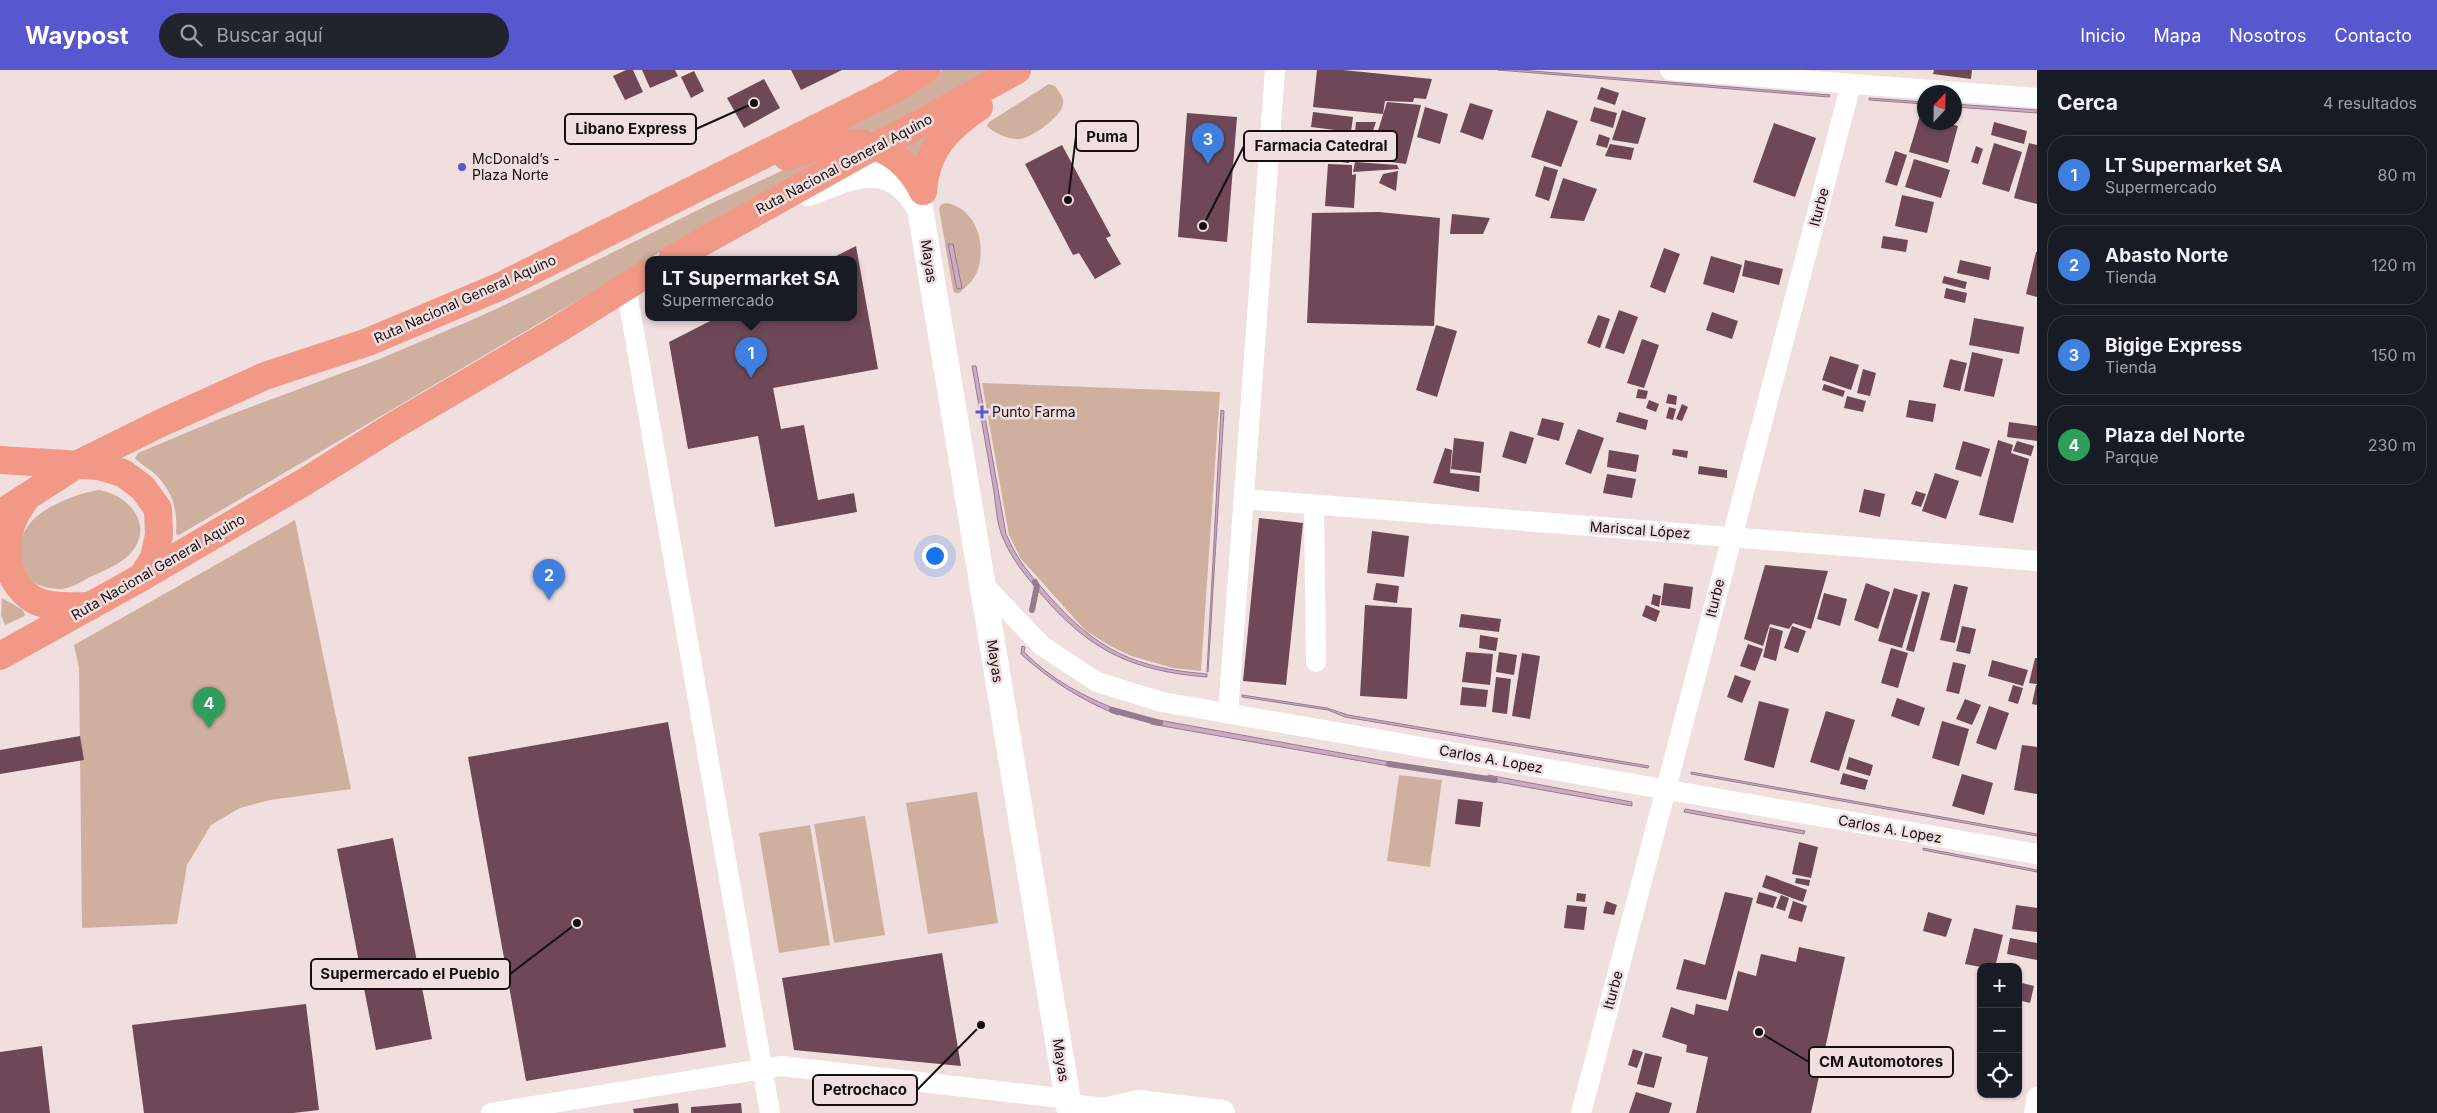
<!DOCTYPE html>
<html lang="es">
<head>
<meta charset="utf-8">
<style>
  :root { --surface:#171b24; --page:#20242c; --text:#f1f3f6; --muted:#9ea1a6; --line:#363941; --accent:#5757cf }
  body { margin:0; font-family:Inter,sans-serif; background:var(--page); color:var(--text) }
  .controls { position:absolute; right:15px; bottom:15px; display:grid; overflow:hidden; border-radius:10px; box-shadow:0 1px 4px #0004 }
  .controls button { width:45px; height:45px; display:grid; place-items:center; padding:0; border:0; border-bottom:1px solid var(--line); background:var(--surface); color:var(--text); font:25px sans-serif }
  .compass { position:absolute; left:1917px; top:15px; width:45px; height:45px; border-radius:50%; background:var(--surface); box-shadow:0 1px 4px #0004; rotate:22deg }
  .you { position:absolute; left:934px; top:485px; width:18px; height:18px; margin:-12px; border:4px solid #fff; border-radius:50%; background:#1a73e8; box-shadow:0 0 0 8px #1a73e833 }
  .badge { display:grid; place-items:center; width:32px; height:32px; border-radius:50%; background:var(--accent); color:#fff; font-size:16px; font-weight:700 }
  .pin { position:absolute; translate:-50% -41px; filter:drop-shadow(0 1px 2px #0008) }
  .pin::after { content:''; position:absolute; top:26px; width:18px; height:15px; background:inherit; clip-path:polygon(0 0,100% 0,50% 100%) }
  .popup { position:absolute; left:645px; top:186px; width:212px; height:65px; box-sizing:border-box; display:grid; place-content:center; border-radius:10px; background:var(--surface); filter:drop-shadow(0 1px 4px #0005); font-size:16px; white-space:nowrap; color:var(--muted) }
  .popup b { font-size:19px; color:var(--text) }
  .popup::after { content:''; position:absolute; left:50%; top:100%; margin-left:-10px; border:10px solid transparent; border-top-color:var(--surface) }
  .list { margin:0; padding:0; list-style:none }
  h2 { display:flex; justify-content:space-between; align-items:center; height:65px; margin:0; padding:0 20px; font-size:21px }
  h2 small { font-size:16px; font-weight:400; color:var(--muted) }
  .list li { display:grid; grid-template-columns:32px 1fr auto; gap:15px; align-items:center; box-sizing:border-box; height:80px; margin:0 10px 10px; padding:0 10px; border:1px solid var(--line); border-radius:20px }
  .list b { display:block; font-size:19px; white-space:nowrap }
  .list p { margin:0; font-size:16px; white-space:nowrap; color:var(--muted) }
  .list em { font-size:16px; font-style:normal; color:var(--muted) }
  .icon { flex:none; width:28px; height:28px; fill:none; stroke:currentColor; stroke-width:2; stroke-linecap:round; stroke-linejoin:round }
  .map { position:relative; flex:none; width:2037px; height:1043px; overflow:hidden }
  header { display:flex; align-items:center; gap:30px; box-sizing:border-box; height:70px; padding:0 25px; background:var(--accent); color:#fff }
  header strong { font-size:24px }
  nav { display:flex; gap:28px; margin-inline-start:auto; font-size:18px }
  .search { width:350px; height:45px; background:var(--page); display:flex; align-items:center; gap:12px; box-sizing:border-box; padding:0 18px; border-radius:28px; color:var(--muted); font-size:19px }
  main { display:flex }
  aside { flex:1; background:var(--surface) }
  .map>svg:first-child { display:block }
</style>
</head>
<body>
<header>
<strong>Waypost</strong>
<div class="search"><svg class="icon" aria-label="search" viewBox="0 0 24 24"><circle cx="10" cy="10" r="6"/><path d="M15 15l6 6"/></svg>Buscar aquí</div>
<nav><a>Inicio</a><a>Mapa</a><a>Nosotros</a><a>Contacto</a></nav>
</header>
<main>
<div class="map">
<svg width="2037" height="1043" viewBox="0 0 2037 1043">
  <rect width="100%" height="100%" fill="#f1dfe0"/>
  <g fill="#cfb09f">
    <polygon points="942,0 991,0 881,60 824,65"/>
    <path d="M1049,14L1055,16C1059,22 1064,27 1063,34C1062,46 1031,69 1019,69C1009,70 994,63 987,56L989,52Z"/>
    <polygon points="933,58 919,92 900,78"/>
    <path d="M814,86L820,92L648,189L179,465L176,464C178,439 172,420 154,403C148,398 140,394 135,388L138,383L224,347L377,290L474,249L537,220L708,135Z"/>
    <path d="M947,133C977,139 987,176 977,202C973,211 966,217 959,223H955L953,220L939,138L942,134Z"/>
    <polygon points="982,313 1220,322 1201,601 1173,598 1131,586 1110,576 1085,560 1021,489 1009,465"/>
    <path d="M99,420C130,425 156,457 129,485C119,495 103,501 90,507C80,512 70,520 58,519C19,518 7,481 31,452C45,436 78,423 99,420Z"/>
    <polygon points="295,450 351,719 270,730 240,738 211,755 187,795 177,854 82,858 79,598 74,575"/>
    <polygon points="2,528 23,540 25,546 5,555 1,545"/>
    <polygon points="1399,705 1442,710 1430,797 1387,791"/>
    <polygon points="977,722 998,853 928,864 906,733"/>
    <polygon points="865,746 885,865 834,873 814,754"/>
    <polygon points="810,755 830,875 779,883 759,763"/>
  </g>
  <g fill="#cda9c4" stroke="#967b8e">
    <polygon points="1498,0 1520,0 1830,25 1829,27"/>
    <polygon points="1869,28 1924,32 1924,34 1869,30"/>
    <polygon points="1955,34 2037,40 2037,43 1955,37"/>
    <polygon points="948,174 953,174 962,218 957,219"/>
    <path d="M972,296H976L1006,464C1019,493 1029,503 1049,526C1098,581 1135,598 1207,604V607C1132,601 1090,581 1041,524C1026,506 1012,490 1003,468C996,453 996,432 993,416C986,376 979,336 972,296Z"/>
    <polygon points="1221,340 1224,341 1208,602 1207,602"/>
    <path d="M1022,576L1025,577L1024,582C1052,610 1083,626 1118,640V645C1081,630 1051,611 1021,584Z"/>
    <polygon points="1242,625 1327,638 1348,645 1649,696 1648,698 1345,647 1328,640 1242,627"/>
    <polygon points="1153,649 1396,693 1395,697 1151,654"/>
    <polygon points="1691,702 2037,764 2037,766 1691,704"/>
    <polygon points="1488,705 1632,732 1632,736 1487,710"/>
    <polygon points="1685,739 1805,761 1804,764 1684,742"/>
    <polygon points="1923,778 2037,800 2037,802 1923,780"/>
  </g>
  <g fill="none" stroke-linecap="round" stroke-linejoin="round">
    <g stroke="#967b8e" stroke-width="6">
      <polyline points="1032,540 1037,516 1035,512"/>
      <polyline points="1112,640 1160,653"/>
      <polyline points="1389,694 1495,710"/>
    </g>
  </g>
  <g fill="#6e4857">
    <polygon points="626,0 633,0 643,22 625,30 613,6"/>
    <polygon points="642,0 675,0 678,6 650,18"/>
    <polygon points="791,0 842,0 801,20"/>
    <polygon points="1317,0 1343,0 1432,9 1426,29 1414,28 1413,32 1385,31 1383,44 1313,37"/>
    <polygon points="1934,0 1972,0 1971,9 1933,4"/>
    <polygon points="694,1 704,21 691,28 681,7"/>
    <polygon points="764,9 780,38 744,58 727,28"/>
    <polygon points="1601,17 1619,23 1615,35 1597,29"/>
    <polygon points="1387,32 1421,35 1406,94 1369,89"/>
    <polygon points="1470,33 1493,40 1483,70 1460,62"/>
    <polygon points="1425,37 1448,44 1440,74 1417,67"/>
    <polygon points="1594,37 1617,43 1613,58 1590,51"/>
    <polygon points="1547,40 1578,51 1561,97 1531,87"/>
    <polygon points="1622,40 1646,48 1638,74 1612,70"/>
    <polygon points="1313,42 1353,47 1351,62 1311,57"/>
    <polygon points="1187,43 1237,47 1227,172 1178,167"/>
    <polygon points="1920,45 1924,47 1924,52 1945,52 1958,56 1948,93 1909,82"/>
    <polygon points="1356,52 1376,52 1363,89 1352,89"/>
    <polygon points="1994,52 2027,61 2024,74 1991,65"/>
    <polygon points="1774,53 1816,68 1795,127 1753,112"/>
    <polygon points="1313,63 1352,68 1349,93 1310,88"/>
    <polygon points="1599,64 1610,68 1607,78 1596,75"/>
    <polygon points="1994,73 2022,82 2009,122 1982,114"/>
    <polygon points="2029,73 2037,75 2037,134 2014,128"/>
    <polygon points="1610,74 1634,78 1631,90 1605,86"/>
    <polygon points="1062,75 1111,166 1106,168 1121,194 1095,209 1079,183 1073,185 1025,94"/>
    <polygon points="1976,76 1983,79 1978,94 1971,92"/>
    <polygon points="1895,81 1907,85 1897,116 1885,112"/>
    <polygon points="1914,89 1950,100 1941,128 1905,117"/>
    <polygon points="1355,92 1397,95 1399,99 1353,102"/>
    <polygon points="1328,94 1352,95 1352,105 1356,104 1354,138 1325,136"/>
    <polygon points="1544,96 1558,100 1549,131 1535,126"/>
    <polygon points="1398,101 1396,121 1379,113 1383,104"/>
    <polygon points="1563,108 1597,119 1584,151 1550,148"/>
    <polygon points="1902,125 1934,132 1927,163 1895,156"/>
    <polygon points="1379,142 1440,148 1434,256 1307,253 1312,143"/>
    <polygon points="1452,144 1490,148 1483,164 1450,164"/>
    <polygon points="1883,166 1908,170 1906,182 1881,178"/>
    <polygon points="856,176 878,299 773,318 781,359 804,355 818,430 854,423 857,442 775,457 758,366 688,379 669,272 718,247 854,247 854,189 830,189"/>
    <polygon points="1664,178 1680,184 1665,223 1650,217"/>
    <polygon points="2036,182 2037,182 2037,227 2026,224"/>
    <polygon points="1711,186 1742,195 1734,223 1703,214"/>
    <polygon points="1745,190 1783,199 1779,215 1742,206"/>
    <polygon points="1960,190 1991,197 1989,210 1957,203"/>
    <polygon points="1944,206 1967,212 1965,219 1942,213"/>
    <polygon points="1946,218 1967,223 1965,233 1944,228"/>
    <polygon points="1619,240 1638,247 1624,284 1605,278"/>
    <polygon points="1712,242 1738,251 1732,269 1706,260"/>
    <polygon points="1598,245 1610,249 1600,278 1587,273"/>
    <polygon points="1974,248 2024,257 2019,284 1969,275"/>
    <polygon points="1436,255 1457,261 1437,327 1416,320"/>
    <polygon points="1642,269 1659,275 1644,318 1627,313"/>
    <polygon points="1972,282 2003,289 1994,327 1964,321"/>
    <polygon points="1830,286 1859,295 1851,320 1822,310"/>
    <polygon points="1950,289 1967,293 1960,321 1943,317"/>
    <polygon points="1863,299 1876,303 1870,326 1857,323"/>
    <polygon points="1824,314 1845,321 1843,327 1822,320"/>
    <polygon points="1638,319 1648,321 1646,329 1636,328"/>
    <polygon points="1668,324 1677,326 1676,335 1666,333"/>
    <polygon points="1847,326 1866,331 1863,342 1844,338"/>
    <polygon points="1649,330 1659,334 1656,342 1646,338"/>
    <polygon points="1909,330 1936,334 1933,352 1906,347"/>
    <polygon points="1682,334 1688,337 1682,351 1676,349"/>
    <polygon points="1669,337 1676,339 1673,350 1666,348"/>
    <polygon points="1619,342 1648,350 1646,360 1616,352"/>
    <polygon points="1542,348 1564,353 1559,371 1537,365"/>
    <polygon points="2009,352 2037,356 2037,371 2007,367"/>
    <polygon points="1578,359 1604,368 1591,404 1565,394"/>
    <polygon points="1510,361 1534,368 1526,394 1502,387"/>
    <polygon points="1454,368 1484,372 1481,403 1451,399"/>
    <polygon points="1998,370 2013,375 2011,383 2029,389 2013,453 1979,445"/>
    <polygon points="1963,371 1990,379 1981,407 1955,399"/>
    <polygon points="2017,371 2034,376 2031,386 2013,381"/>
    <polygon points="1445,378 1452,380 1450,403 1480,406 1479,422 1433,413"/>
    <polygon points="1673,379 1688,381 1687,388 1672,385"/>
    <polygon points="1609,380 1639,385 1636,402 1607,397"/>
    <polygon points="1699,396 1727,400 1727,408 1698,404"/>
    <polygon points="1935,403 1959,411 1946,449 1922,441"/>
    <polygon points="1607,404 1636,409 1632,428 1603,423"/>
    <polygon points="1864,419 1885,424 1880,447 1859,442"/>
    <polygon points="1916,421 1926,424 1921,437 1911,434"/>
    <polygon points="1259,448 1303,453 1286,615 1243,611"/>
    <polygon points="1372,461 1409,466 1404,507 1367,503"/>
    <polygon points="1765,495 1828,501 1811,559 1793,553 1789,559 1770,554 1763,576 1744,569"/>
    <polygon points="1376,513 1399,516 1397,533 1373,530"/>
    <polygon points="1664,513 1693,517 1690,539 1661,535"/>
    <polygon points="1866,513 1890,522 1878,559 1854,550"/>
    <polygon points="1954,514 1968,517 1955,573 1940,570"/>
    <polygon points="1894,518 1918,525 1902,578 1878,571"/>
    <polygon points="1922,521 1930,523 1914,582 1906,580"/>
    <polygon points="1824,523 1847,529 1840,556 1817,549"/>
    <polygon points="1653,524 1661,526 1659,537 1651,534"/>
    <polygon points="1365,535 1412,538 1407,629 1360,626"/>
    <polygon points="1646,535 1660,541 1656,552 1642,546"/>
    <polygon points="1461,544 1501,549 1499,562 1459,557"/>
    <polygon points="1792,556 1806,561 1798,583 1784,578"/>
    <polygon points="1962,556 1976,559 1970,584 1956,581"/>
    <polygon points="1770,557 1783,561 1776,591 1763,587"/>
    <polygon points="1480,565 1498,568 1496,581 1479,578"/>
    <polygon points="1748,574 1763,579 1755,601 1740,596"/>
    <polygon points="1891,578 1908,583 1898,618 1881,613"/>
    <polygon points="1466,582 1493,584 1490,615 1462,612"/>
    <polygon points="1499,582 1517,585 1514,605 1496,602"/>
    <polygon points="1522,583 1540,586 1530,649 1512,646"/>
    <polygon points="2035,588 2037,588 2037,614 2029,613"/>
    <polygon points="1992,590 2028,600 2023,616 1988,606"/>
    <polygon points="1953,592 1966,595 1959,624 1946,621"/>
    <polygon points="1735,605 1751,611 1742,633 1727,627"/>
    <polygon points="1496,607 1511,609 1507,644 1492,642"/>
    <polygon points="2013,615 2023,618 2018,634 2008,631"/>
    <polygon points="2036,615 2037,615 2037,635 2032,634"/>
    <polygon points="1462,617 1488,620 1486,637 1460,635"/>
    <polygon points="1897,628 1925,638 1919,656 1891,646"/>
    <polygon points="1965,629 1981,635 1972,655 1956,649"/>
    <polygon points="1759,631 1789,639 1774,698 1744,690"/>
    <polygon points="1989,636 2009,643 1996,680 1976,673"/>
    <polygon points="1826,641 1855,650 1839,701 1810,692"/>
    <polygon points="1942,651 1969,659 1959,696 1932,688"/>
    <polygon points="668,652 726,977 526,1011 468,687"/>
    <polygon points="80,666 84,690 0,704 0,680"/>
    <polygon points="2022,675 2037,677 2037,724 2014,720"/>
    <polygon points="1849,687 1873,695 1870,706 1846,699"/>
    <polygon points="1843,703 1868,710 1865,720 1840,714"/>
    <polygon points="1962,704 1993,713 1984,745 1952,736"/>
    <polygon points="1458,729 1483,732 1480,757 1455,754"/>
    <polygon points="393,768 432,969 376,980 337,779"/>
    <polygon points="1799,772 1818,777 1811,808 1792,804"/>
    <polygon points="1766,805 1807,820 1803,832 1762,817"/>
    <polygon points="1796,808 1810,810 1809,816 1795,813"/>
    <polygon points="1725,822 1753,828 1726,930 1676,919 1684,889 1705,895"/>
    <polygon points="1759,822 1777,827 1773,838 1756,833"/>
    <polygon points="1577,823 1586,824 1585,832 1576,831"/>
    <polygon points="1781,825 1789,828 1785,841 1776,838"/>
    <polygon points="1606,831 1617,835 1614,845 1603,843"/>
    <polygon points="1793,831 1807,836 1802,852 1788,848"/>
    <polygon points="1567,835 1587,837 1584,860 1564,858"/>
    <polygon points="2016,835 2037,838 2037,862 2012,859"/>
    <polygon points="1928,842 1952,849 1946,867 1923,861"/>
    <polygon points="1974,858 2003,865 1995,897 1981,897 1965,894"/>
    <polygon points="2010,868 2037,873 2037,890 2007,884"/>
    <polygon points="1799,877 1845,887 1811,1043 1696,1043 1708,987 1686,982 1687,975 1662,967 1671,937 1694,945 1696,934 1728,941 1738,901 1756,906 1761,884 1796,892"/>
    <polygon points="942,883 961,996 794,980 782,908"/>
    <polygon points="2018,912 2034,916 2030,933 2018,930"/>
    <polygon points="306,934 319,1040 293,1043 144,1043 132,955"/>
    <polygon points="42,976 50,1043 0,1043 0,982"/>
    <polygon points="1633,979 1643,982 1637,998 1628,995"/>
    <polygon points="1645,983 1662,987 1654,1018 1637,1014"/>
    <polygon points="1636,1022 1672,1033 1669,1043 1629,1043"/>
    <polygon points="678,1033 679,1043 634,1043 633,1039"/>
    <polygon points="741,1033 742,1043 691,1043 691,1037"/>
  </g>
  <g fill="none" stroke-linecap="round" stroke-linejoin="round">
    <g stroke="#fff" stroke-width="20">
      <polyline points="1670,0 2037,28"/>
      <polyline points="626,216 770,1043"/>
      <polyline points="1244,429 2037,491"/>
      <polyline points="1314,435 1316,592"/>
      <polyline points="982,513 1042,576 1097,612 1162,632 2037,784"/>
      <polyline points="1228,644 1275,0"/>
      <polyline points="491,1043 781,996 1068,1029"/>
      <polyline points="1581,1043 1851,14"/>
      <polyline points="2034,1043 2037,1027"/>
    </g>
    <path stroke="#fff" stroke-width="26" d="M809,123C839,111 875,92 903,117C910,123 915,131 920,138L1069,1037L1104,1041L1139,1033L1222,1043"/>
    <g stroke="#f19986" stroke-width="28">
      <path d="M787,87C841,66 893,62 923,121"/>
      <path d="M923,121C926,80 947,58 979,37"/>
      <polyline points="672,189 876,75 906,61 1017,0"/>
      <polyline points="0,390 99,396 123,403 143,418 158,439 159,465 154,488 142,507"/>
      <path d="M24,431C0,463 0,511 36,531C53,538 72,536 90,536"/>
      <polyline points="0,444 76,395 163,352 265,306 368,272 501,216 889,22 926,0"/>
      <polyline points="0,586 142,507 306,411 395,355 552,263 648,203"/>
    </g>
  </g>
  <g fill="#5757cf" stroke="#f1dfe0" stroke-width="2">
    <circle cx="462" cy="97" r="5"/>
    <path d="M979.5 334.5h5v5h5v5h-5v5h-5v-5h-5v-5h5z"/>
  </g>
  <g text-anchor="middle" stroke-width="5" stroke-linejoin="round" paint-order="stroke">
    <g font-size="14" fill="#150f10" stroke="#f1dfe0" text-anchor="start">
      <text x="472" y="94">McDonald’s -<tspan x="472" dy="16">Plaza Norte</tspan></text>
      <text x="992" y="347">Punto Farma</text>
    </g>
    <g font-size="14" fill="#150f10" stroke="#f1dfe0">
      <text transform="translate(844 94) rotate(-28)" y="5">Ruta Nacional General Aquino</text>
      <text transform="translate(1819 137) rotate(-75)" y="5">Iturbe</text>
      <text transform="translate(929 191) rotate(81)" y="5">Mayas</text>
      <text transform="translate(465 229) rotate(-24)" y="5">Ruta Nacional General Aquino</text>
      <text transform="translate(1640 460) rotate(4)" y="5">Mariscal López</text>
      <text transform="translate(158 497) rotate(-30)" y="5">Ruta Nacional General Aquino</text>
      <text transform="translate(1715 528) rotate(-76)" y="5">Iturbe</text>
      <text transform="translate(995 591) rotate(81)" y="5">Mayas</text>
      <text transform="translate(1491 689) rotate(10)" y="5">Carlos A. Lopez</text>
      <text transform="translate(1890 759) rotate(10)" y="5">Carlos A. Lopez</text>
      <text transform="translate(1613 920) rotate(-75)" y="5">Iturbe</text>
      <text transform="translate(1061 990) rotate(81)" y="5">Mayas</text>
    </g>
  </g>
  <path fill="none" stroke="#150f10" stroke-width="2" d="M754 33L696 59M1068 130L1076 66M1203 156L1244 76M577 853L510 904M1759 962L1809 992M981 955L917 1020"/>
  <g fill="#150f10" stroke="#f1dfe0" stroke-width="2">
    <circle cx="754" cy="33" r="5"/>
    <circle cx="1068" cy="130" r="5"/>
    <circle cx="1203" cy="156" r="5"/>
    <circle cx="577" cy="853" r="5"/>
    <circle cx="1759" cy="962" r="5"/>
    <circle cx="981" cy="955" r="5"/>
  </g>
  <g fill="#f1dfe0" stroke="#150f10" stroke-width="2">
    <rect x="565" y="44" width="131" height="30" rx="5"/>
    <rect x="1076" y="51" width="62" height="30" rx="5"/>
    <rect x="1244" y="61" width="153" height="30" rx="5"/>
    <rect x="311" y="889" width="199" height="30" rx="5"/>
    <rect x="1809" y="977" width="144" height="30" rx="5"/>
    <rect x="813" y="1005" width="104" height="30" rx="5"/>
  </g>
  <g font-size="15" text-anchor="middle" font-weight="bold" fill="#150f10">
    <text x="631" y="64">Libano Express</text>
    <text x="1107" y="72">Puma</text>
    <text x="1321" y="81">Farmacia Catedral</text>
    <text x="410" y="909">Supermercado el Pueblo</text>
    <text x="1881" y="997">CM Automotores</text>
    <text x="865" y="1025">Petrochaco</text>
  </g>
</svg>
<div class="controls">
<button>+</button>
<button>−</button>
<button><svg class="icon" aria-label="locate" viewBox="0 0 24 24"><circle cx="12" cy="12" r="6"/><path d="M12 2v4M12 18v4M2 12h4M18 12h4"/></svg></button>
</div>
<svg class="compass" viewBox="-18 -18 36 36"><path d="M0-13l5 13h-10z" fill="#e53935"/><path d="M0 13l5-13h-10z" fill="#9ea1a6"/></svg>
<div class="you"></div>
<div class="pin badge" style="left:751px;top:308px;background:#3f7fe0">1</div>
<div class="popup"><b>LT Supermarket SA</b>Supermercado</div>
<div class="pin badge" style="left:549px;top:530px;background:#3f7fe0">2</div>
<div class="pin badge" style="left:1208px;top:94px;background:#3f7fe0">3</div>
<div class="pin badge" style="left:209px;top:658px;background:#2e9e5b">4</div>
</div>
<aside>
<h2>Cerca<small>4 resultados</small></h2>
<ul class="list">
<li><span class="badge" style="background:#3f7fe0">1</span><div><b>LT Supermarket SA</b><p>Supermercado</p></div><em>80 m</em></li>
<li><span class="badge" style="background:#3f7fe0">2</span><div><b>Abasto Norte</b><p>Tienda</p></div><em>120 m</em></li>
<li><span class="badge" style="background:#3f7fe0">3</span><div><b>Bigige Express</b><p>Tienda</p></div><em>150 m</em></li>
<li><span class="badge" style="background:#2e9e5b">4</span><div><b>Plaza del Norte</b><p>Parque</p></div><em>230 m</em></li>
</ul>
</aside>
</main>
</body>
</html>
